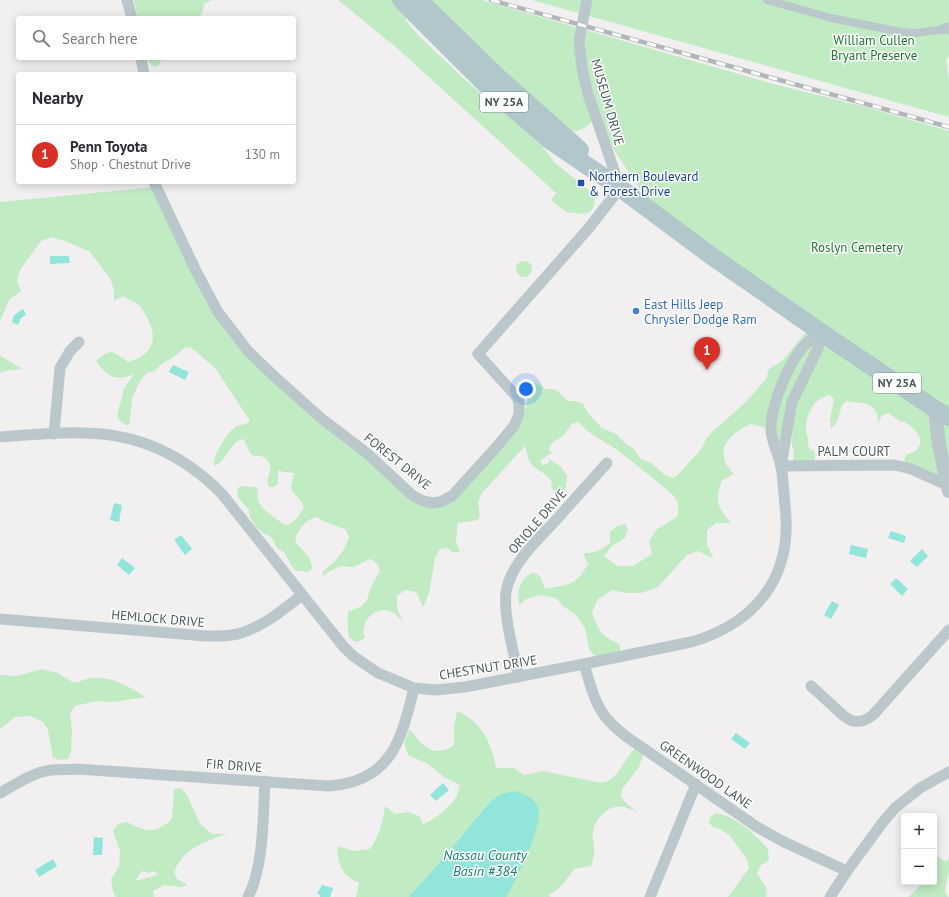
<!DOCTYPE html>
<html lang="en">
<head>
<meta charset="utf-8">
<style>
  :root { --surface:#fff; --page:#f7f7f7; --text:#2b2b33; --muted:#7c7c81; --line:#e1e1e2; --accent:#d93025 }
  body { margin:0; font-family:"PT Sans",sans-serif; background:var(--page); color:var(--text) }
  .controls { position:absolute; right:12px; bottom:12px; display:grid; overflow:hidden; border-radius:4px; box-shadow:0 2px 10px #0003 }
  .controls button { width:36px; height:36px; display:grid; place-items:center; padding:0; border:0; border-bottom:1px solid var(--line); background:var(--surface); color:var(--text); font:20px sans-serif }
  .you { position:absolute; left:526px; top:389px; width:14px; height:14px; margin:-10px; border:3px solid #fff; border-radius:50%; background:#1a73e8; box-shadow:0 0 0 6px #1a73e833 }
  .badge { display:grid; place-items:center; width:26px; height:26px; border-radius:50%; background:var(--accent); color:#fff; font-size:13px; font-weight:700 }
  .pin { position:absolute; translate:-50% -33px; filter:drop-shadow(0 1px 2px #0008) }
  .pin::after { content:''; position:absolute; top:21px; width:14px; height:12px; background:inherit; clip-path:polygon(0 0,100% 0,50% 100%) }
  .list { margin:0; padding:0; list-style:none }
  h2 { display:flex; justify-content:space-between; align-items:center; height:52px; margin:0; padding:0 16px; font-size:17px }
  h2 small { font-size:13px; font-weight:400; color:var(--muted) }
  .list li { display:grid; grid-template-columns:26px 1fr auto; gap:12px; align-items:center; box-sizing:border-box; height:60px; padding:0 16px; border-top:1px solid var(--line) }
  .list b { display:block; font-size:15px; white-space:nowrap }
  .list p { margin:0; font-size:13px; white-space:nowrap; color:var(--muted) }
  .list em { font-size:13px; font-style:normal; color:var(--muted) }
  .icon { flex:none; width:22px; height:22px; fill:none; stroke:currentColor; stroke-width:2; stroke-linecap:round; stroke-linejoin:round }
  .map { position:relative; flex:none; width:949px; height:897px; overflow:hidden }
  .search { position:absolute; background:var(--surface); box-shadow:0 2px 10px #0003; left:16px; top:16px; width:280px; height:44px; display:flex; align-items:center; gap:10px; box-sizing:border-box; padding:0 14px; border-radius:4px; color:var(--muted); font-size:15px }
  .panel { position:absolute; background:var(--surface); box-shadow:0 2px 10px #0003; left:16px; top:72px; width:280px; height:112px; border-radius:4px }
  .map>svg:first-child { display:block }
</style>
</head>
<body>
<div class="map">
<svg width="949" height="897" viewBox="0 0 949 897">
  <rect width="100%" height="100%" fill="#f1eff0"/>
  <g fill="#c1ebc3" fill-rule="evenodd">
    <polygon points="134,0 212,0 204,4 203,10 199,18 138,18"/>
    <path d="M338,0H401L405,5L406,21L418,35L463,78L543,147L555,163L590,191L594,195C597,214 586,216 571,212L569,213L558,206L551,200L556,193L397,48Z"/>
    <path d="M421,0H481L770,83L869,108L949,131V491L942,460L939,475L934,479C922,478 898,472 906,455L916,451L920,444V437L914,429L905,422L899,421L889,413L882,415L878,424C879,401 864,404 847,401L842,405L837,422L831,429L830,419L834,400L833,398L830,395C815,398 806,413 806,428C805,431 807,434 808,437C809,440 807,444 809,447C810,450 814,450 815,453C816,458 812,464 809,468L800,470C792,465 793,461 794,453C794,450 792,447 792,444C791,434 795,428 792,418L797,409L796,403L792,402L781,466L774,444L771,429L751,424C745,427 737,431 732,436C719,448 722,463 734,474L722,480C715,502 716,505 731,523H716L707,530V545L714,559L698,551L687,555L658,587L641,593H627L612,590L597,600L592,613C596,622 599,634 608,638C613,641 616,642 620,645V651L612,657H601L594,655L589,649L585,628L576,615L563,606L556,598L540,595L526,599L519,605C518,589 518,581 533,572L540,576L545,589C569,584 575,587 588,564L583,553C594,554 601,550 610,543V532L617,526L625,524L628,529L625,538L612,546L604,556L618,566H633L652,554L649,541L657,529L677,517C679,508 679,502 673,495C655,480 636,464 617,450C604,440 590,436 579,422C569,422 569,430 563,436C556,441 553,439 549,449L552,454L548,455L540,461L543,465L549,463V459L560,466L567,476L566,489C562,492 558,493 553,490L551,486L552,482C546,472 535,470 529,461C527,456 527,450 525,446L482,493L478,502L480,516L478,520L458,523L456,542L460,552H452L448,548L440,549L435,558L429,593L423,607L416,592L405,590L397,596V608L403,622C400,619 397,615 393,613C381,605 365,615 364,628C363,631 364,635 365,638L357,642C348,639 348,635 348,626C348,621 347,618 348,612L362,606L367,600L371,587L380,571C378,564 376,561 369,559L354,567L341,566L332,570L322,576V573C326,568 331,565 336,560C342,553 346,546 349,537L346,530C336,525 326,524 317,517C304,520 301,528 295,538L297,544L309,557L313,568L308,572L297,571L293,568L284,552L278,549L271,537L263,533L256,527L250,517L249,510L238,497L237,491L239,487C244,485 250,488 256,487C259,492 257,495 258,500C260,509 278,520 285,525C294,525 300,514 304,507C302,498 290,494 291,486C292,482 293,478 294,473L283,472L278,470V484L274,487H269L267,480C273,469 271,454 254,456L250,453L244,439C229,441 228,461 214,466C213,455 226,434 235,427C240,424 245,426 250,421L216,369L192,348L185,347L174,357L160,365L155,371L147,373L141,379L132,398L130,423L127,425C113,419 118,412 121,401C123,396 123,391 124,388C127,383 131,379 134,374C116,382 107,377 96,361C112,347 113,352 128,362C155,355 159,336 145,314C143,311 142,308 140,306C136,302 128,299 123,296L114,301V289L110,278L90,252L65,241L51,237L41,241L20,270L17,281L21,291L9,300L0,321V202L156,187L218,312L248,351L275,377L321,418L368,454L412,495L423,501L433,503L440,502L452,496L523,416C527,406 529,397 527,386L534,383L540,385L546,389H555L568,401H576L583,404L588,413L602,428L616,434L625,443L633,448L641,459L651,463L665,475L672,478L677,476L702,448L706,439L713,431L745,403L760,386L766,379L769,369L782,361L811,326L716,259L657,214L616,153L597,116C583,130 582,132 562,132L501,79Z"/>
    <polygon points="532,0 949,0 949,56 946,60 949,80 949,117"/>
    <polygon points="147,58 162,58 159,65 155,67 151,65"/>
    <circle cx="524" cy="269" r="8"/>
    <polygon points="0,356 23,369 4,371 0,373"/>
    <path d="M42,669L58,673L74,683C79,682 85,679 90,678C111,675 129,687 146,697L113,702L97,701L75,706L70,713L72,732L71,751L68,759L60,760L53,758L48,730L43,722L31,716L15,717L0,729V675L17,676Z"/>
    <path d="M457,711C483,722 491,743 496,768H514L524,775L543,771L601,783C619,781 624,756 638,746L645,751L639,767L622,789L621,796L624,801L638,813C634,811 629,808 624,807C609,804 595,818 593,832C592,837 594,842 594,848C595,854 593,860 591,866L574,869C567,879 561,889 549,895L550,897H356L359,883C340,874 339,865 337,846L354,851L370,849C379,836 383,822 385,806L395,814L408,812L419,816L423,824C434,820 446,810 454,800C457,796 459,790 460,785L444,777L428,764L408,755L404,742L410,729C422,746 434,759 454,745V727Z"/>
    <path d="M181,788L187,795L200,824L212,834H226C202,843 185,847 174,872L177,879L188,885L180,887L164,885L153,891L154,897H116L113,892L111,879L119,867L120,851L113,831L118,824L127,822C145,832 156,834 172,819L174,789ZM142,871L149,873L154,871L157,873V875L135,881Z"/>
    <path d="M717,813C739,819 753,832 768,849L769,860L761,865L757,873L767,889L766,897H728L749,868L747,859L729,835L718,828L713,827L709,823L710,817Z"/>
    <path d="M934,855L945,861L949,859C949,864 949,868 949,872C948,882 942,888 948,897H908L917,889L922,882H934Z"/>
  </g>
  <g fill="#91e5db">
    <polygon points="50,256 69,256 70,263 50,264"/>
    <polygon points="23,309 26,315 21,318 18,325 12,322 14,315"/>
    <polygon points="173,365 189,372 185,380 169,372"/>
    <polygon points="114,503 122,505 119,522 110,520"/>
    <polygon points="891,531 906,536 904,543 888,538"/>
    <polygon points="181,535 192,549 185,555 174,540"/>
    <polygon points="851,545 868,549 866,558 849,554"/>
    <polygon points="922,549 928,556 917,567 910,561"/>
    <polygon points="122,558 135,568 129,575 117,565"/>
    <polygon points="896,578 908,589 902,596 890,584"/>
    <polygon points="832,601 839,605 831,619 824,615"/>
    <polygon points="736,733 750,743 745,749 731,739"/>
    <polygon points="443,783 449,790 436,801 430,795"/>
    <path d="M516,791C524,794 534,798 538,807C545,821 515,883 506,897H409L435,868L491,801L501,794Z"/>
    <polygon points="94,837 103,838 102,855 93,855"/>
    <polygon points="53,859 57,866 39,877 35,870"/>
    <polygon points="322,885 333,888 330,897 320,897 321,895 317,894"/>
  </g>
  <g fill="none" stroke-linecap="round" stroke-linejoin="round">
    <polyline stroke="#bbc8cb" stroke-width="8" points="767,0 831,18 901,32 916,33 944,29"/>
    <g stroke="#bbc8cb" stroke-width="11">
      <polyline points="127,0 132,18"/>
      <polyline points="944,29 949,28"/>
      <polyline points="141,58 144,74"/>
      <polyline points="154,182 196,271 218,312 248,351 275,377 321,418 368,454 412,495 423,501 433,503 440,502 452,496 492,452 514,426 519,414 519,402 516,396 478,354 588,229 620,188 588,94 582,68 579,41 587,0"/>
      <polyline points="54,434 60,368 70,351 79,342"/>
      <path d="M0,437C28,435 57,432 85,433C140,434 184,455 222,494L343,646L353,656L378,673L414,688L436,690L465,687L584,664L691,642C744,627 783,591 786,533C787,520 785,507 784,494C783,485 783,476 781,467C779,454 771,442 771,429C771,405 790,357 809,341C812,338 818,336 822,333L818,348L792,402L781,466"/>
      <polyline points="781,466 895,465 911,469 947,485"/>
      <path d="M0,619L206,636C217,636 229,637 241,633C264,626 283,610 302,595"/>
      <path d="M584,664C590,684 595,707 610,722C615,728 621,732 627,737L757,827L784,842L847,871"/>
      <path d="M519,677C514,654 503,615 506,592C511,563 537,541 556,520C573,501 590,482 607,463"/>
      <path d="M811,686C818,692 825,699 832,705C845,718 855,729 873,715L949,630"/>
      <path d="M0,793C16,784 33,772 52,770C60,769 69,770 77,769L328,786C391,782 401,741 414,688"/>
      <path d="M248,897C264,867 263,815 265,781"/>
      <polyline points="650,897 696,784"/>
      <polyline points="830,897 847,871 883,822 895,808 920,788 949,772"/>
    </g>
    <polyline stroke="#bbc8cb" stroke-width="14" points="935,409 939,445 949,491"/>
    <g stroke="#b1c7cb" stroke-width="18">
      <polyline points="401,0 492,91 548,139 620,188 710,255 822,333 935,409 949,417"/>
      <polyline points="419,0 498,77 580,150"/>
    </g>
    <defs>
      <polyline id="rail" points="491,0 949,127"/>
    </defs>
    <use href="#rail" stroke="#b1b7b9" stroke-width="4.5"/>
    <use href="#rail" stroke="#fff" stroke-width="3" stroke-dasharray="9" stroke-linecap="butt"/>
  </g>
  <rect fill="#1a4fb4" stroke="#fff" stroke-width="1.5" x="577" y="179" width="8" height="8" rx="2"/>
  <circle fill="#3f7fe0" stroke="#fff" stroke-width="1.5" cx="636" cy="311" r="4"/>
  <g text-anchor="middle" stroke-width="3" stroke-linejoin="round" paint-order="stroke">
    <g fill="#fff" stroke="#7f8a8c" stroke-width="1">
      <rect x="480" y="92" width="48" height="20" rx="3"/>
      <rect x="873" y="373" width="48" height="20" rx="3"/>
    </g>
    <g font-size="12" font-weight="bold" fill="#48585b">
      <text x="504" y="106">NY 25A</text>
      <text x="897" y="387">NY 25A</text>
    </g>
    <g font-size="13" fill="#1e772d" stroke="#fff">
      <text x="874" y="45">William Cullen<tspan x="874" dy="15">Bryant Preserve</tspan></text>
      <text x="857" y="252">Roslyn Cemetery</text>
    </g>
    <g font-size="13" fill="#48585b" stroke="#fff">
      <text transform="translate(608 102) rotate(74)" y="5">MUSEUM DRIVE</text>
      <text x="854" y="456">PALM COURT</text>
      <text transform="translate(398 461) rotate(39)" y="5">FOREST DRIVE</text>
      <text transform="translate(537 521) rotate(-49)" y="5">ORIOLE DRIVE</text>
      <text transform="translate(158 618) rotate(5)" y="5">HEMLOCK DRIVE</text>
      <text transform="translate(488 667) rotate(-9)" y="5">CHESTNUT DRIVE</text>
      <text transform="translate(234 765) rotate(4)" y="5">FIR DRIVE</text>
      <text transform="translate(706 774) rotate(35)" y="5">GREENWOOD LANE</text>
    </g>
    <g font-size="13" fill="#164399" stroke="#fff" text-anchor="start">
      <text x="589" y="181">Northern Boulevard<tspan x="589" dy="15">&amp; Forest Drive</tspan></text>
    </g>
    <g font-size="13" fill="#366cbe" stroke="#fff" text-anchor="start">
      <text x="644" y="309">East Hills Jeep<tspan x="644" dy="15">Chrysler Dodge Ram</tspan></text>
    </g>
    <g font-size="14" font-style="italic" fill="#178275" stroke="#fff">
      <text x="485" y="860">Nassau County<tspan x="485" dy="16">Basin #384</tspan></text>
    </g>
  </g>
</svg>
<div class="controls">
<button>+</button>
<button>−</button>
</div>
<div class="you"></div>
<div class="pin badge" style="left:707px;top:370px">1</div>
<div class="search"><svg class="icon" aria-label="search" viewBox="0 0 24 24"><circle cx="10" cy="10" r="6"/><path d="M15 15l6 6"/></svg>Search here</div>
<section class="panel">
<h2>Nearby<small></small></h2>
<ul class="list">
<li><span class="badge">1</span><div><b>Penn Toyota</b><p>Shop · Chestnut Drive</p></div><em>130 m</em></li>
</ul>
</section>
</div>
</body>
</html>
